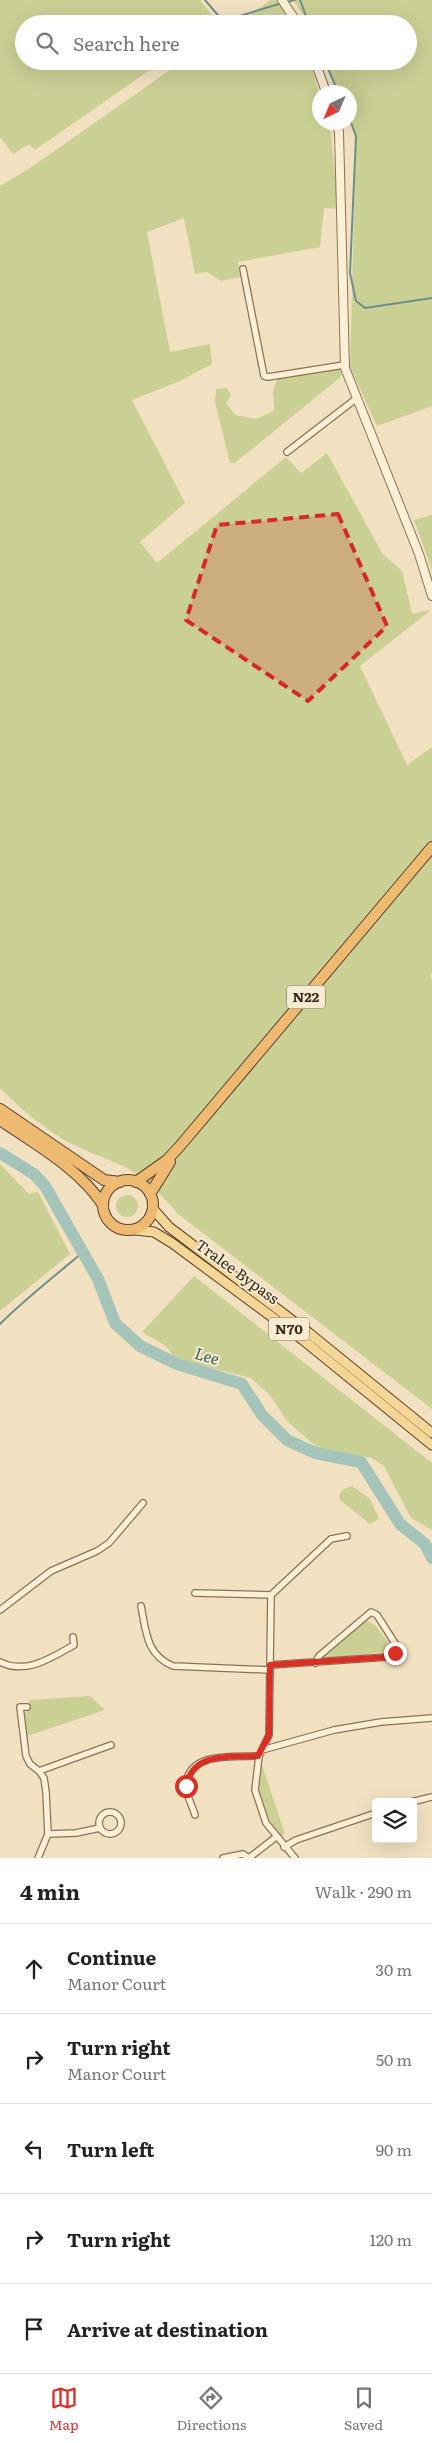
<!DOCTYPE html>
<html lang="en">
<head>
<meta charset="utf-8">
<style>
  :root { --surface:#fff; --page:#f2f2f2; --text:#222; --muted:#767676; --line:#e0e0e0; --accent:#d93025 }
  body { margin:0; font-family:Literata,serif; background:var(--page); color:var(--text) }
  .controls { position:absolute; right:15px; bottom:15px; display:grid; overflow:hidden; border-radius:5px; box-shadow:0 5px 20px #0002 }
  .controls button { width:45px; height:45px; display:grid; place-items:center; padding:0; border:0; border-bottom:1px solid var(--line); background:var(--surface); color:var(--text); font:25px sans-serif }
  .compass { position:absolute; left:312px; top:85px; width:45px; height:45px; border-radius:50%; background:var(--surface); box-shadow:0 5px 20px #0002; rotate:224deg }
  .stop { position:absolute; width:15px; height:15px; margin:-11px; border:4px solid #d93025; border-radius:50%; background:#fff }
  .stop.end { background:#d93025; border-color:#fff; box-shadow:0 1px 5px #0008 }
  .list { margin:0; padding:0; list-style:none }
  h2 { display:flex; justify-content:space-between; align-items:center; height:65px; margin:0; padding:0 20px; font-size:21px }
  h2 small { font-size:16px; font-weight:400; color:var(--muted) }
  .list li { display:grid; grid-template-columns:32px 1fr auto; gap:15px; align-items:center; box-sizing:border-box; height:90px; padding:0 20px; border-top:1px solid var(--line) }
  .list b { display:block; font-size:19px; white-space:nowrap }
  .list p { margin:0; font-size:16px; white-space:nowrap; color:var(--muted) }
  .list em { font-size:16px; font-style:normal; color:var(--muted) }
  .icon { flex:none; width:28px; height:28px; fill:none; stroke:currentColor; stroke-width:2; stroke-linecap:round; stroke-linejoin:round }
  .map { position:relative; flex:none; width:432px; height:1858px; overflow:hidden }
  .search { position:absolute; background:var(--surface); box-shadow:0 5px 20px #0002; left:15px; right:15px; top:15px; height:55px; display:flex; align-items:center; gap:12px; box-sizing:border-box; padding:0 18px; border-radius:28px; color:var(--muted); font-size:19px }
  .sheet { height:515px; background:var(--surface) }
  nav { display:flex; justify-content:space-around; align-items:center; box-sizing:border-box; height:70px; border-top:1px solid var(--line); background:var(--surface); font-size:14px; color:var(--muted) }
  nav a { display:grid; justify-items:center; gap:2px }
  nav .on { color:var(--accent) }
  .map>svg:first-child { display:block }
</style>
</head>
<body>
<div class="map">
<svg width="432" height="1858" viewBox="0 0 432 1858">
  <rect width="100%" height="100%" fill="#f1e1c1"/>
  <g fill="#cacf94">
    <polygon points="0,0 200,0 218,23 24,24 24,61 163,61 35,150 29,144 13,154 0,137"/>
    <polygon points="271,0 277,0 292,24 237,24"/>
    <polygon points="293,0 432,0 432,406 377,426 350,367 356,136 350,119 350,92 339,92 327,61 408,61 408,24 309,24"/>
    <path d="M183,61H310L319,94L320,122L328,123L331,134L338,209L324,208L320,247L238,262L240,277L221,281L207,272L195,274L184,218L147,232L170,352L210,344L212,364L180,381L132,400L185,503L140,542L157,563L286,457L301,473L327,453L382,553L402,571L412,614L431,610L360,666L407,765L432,747V973L430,975L432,979V1409L178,1214C165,1198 141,1174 123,1166C103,1157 85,1151 66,1141C42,1127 19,1107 0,1088V186L30,168Z"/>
    <polygon points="332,368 340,370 342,376 235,463 230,463 215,402 216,389 227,388 231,396 226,403 235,415 256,419 274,411 273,389 278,378"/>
    <polygon points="432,515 432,570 414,520"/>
    <polygon points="0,1164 29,1194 38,1192 70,1254 0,1311"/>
    <circle cx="127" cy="1206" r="11"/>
    <polygon points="194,1276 432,1463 432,1530 411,1518 384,1466 372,1458 318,1448 288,1422 269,1394 251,1378 176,1359 166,1346 142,1332"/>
    <polygon points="352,1486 370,1499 379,1519 370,1524 340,1500 339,1496 342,1490"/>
    <polygon points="366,1620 376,1626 392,1647 391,1651 329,1659 324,1658 327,1651"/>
    <polygon points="90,1696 105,1710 27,1736 24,1713 30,1709 29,1700"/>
    <path d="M262,1765L285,1834L280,1836C268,1823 251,1780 262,1765Z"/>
  </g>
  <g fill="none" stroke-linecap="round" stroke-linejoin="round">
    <g stroke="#6a9187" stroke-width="2">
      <polyline points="205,0 223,21 282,3"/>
      <polyline points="300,0 309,24"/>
      <polyline points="287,2 295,0"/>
      <polyline points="325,61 338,92"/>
      <polyline points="350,120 356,136 350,273 356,301 365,308 432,298"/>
      <path d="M0,1324C26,1298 55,1276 83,1252"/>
    </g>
    <polyline stroke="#a4c3b9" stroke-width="12" points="0,1153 34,1174 45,1186 98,1279 115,1323 140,1346 177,1364 242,1384 262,1415 287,1440 315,1453 361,1462 400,1524 425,1544 432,1558"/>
    <defs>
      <g id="minor">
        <polyline points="243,269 264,376 268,377 344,365"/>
        <polyline points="287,452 357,398"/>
        <polyline points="195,1593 271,1595"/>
        <path d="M141,1606C146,1631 146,1655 173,1666L270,1670"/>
        <polyline points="0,1610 51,1571 97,1551 109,1543 143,1503"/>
        <path d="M0,1662C26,1675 51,1658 74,1645L73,1637"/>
        <polyline points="270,1665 388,1657 395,1653 398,1648 377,1615 371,1612 319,1656 315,1663"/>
        <polyline points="27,1707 20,1707 26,1756 30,1764 39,1771 44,1778 46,1792 48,1834 38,1858"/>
        <polyline points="262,1750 334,1730 381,1722 432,1718"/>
        <polyline points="39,1771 111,1745"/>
        <polyline points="411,1802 432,1797"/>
        <circle cx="110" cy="1823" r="11"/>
        <path d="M195,1815C192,1805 186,1795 186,1785C188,1751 236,1757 259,1756"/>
        <polyline points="48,1834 76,1833 100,1828"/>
        <polyline points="284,1847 296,1840 376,1813"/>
        <polyline points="223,1858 243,1854 249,1858"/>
        <polyline points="249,1858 276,1837"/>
        <polyline points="295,1858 266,1823 255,1790 259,1756 269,1735 271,1595 331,1539 347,1536"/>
      </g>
      <g id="tertiary">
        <polyline points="282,0 298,24"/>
        <polyline points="315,61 326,92"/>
        <polyline points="336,122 339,132 345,368 419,554 432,596"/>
      </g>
      <g id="primary">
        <polyline points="153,1209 169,1227 309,1333 432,1433"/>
        <polyline points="135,1230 154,1232 172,1243 303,1340 432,1445"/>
      </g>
      <g id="trunk">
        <polyline points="0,1109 104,1180 120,1182"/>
        <path d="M0,1120C36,1145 79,1168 103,1205"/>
        <circle cx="128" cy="1205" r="25"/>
        <polyline points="136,1182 167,1160 180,1146 432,847"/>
        <polyline points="150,1194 170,1162"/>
      </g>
    </defs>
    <use href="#minor" stroke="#8b7257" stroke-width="8"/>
    <use href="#tertiary" stroke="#8b7257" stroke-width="10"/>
    <use href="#primary" stroke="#59402c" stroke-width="11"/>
    <use href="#trunk" stroke="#59402c" stroke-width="12"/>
    <use href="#minor" stroke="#fbefd5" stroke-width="5.5"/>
    <use href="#tertiary" stroke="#fbefd5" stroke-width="8"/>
    <use href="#primary" stroke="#f6d696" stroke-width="9"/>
    <use href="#trunk" stroke="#eeba71" stroke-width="10"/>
  </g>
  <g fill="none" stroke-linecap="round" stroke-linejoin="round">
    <path stroke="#d93025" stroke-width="6" d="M186,1786C193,1751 232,1757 258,1756L269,1735L270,1665L388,1657L395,1653"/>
  </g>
  <path fill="#d62828" fill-opacity="0.2" stroke="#d62828" stroke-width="4" stroke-dasharray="10 6" stroke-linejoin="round" d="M338,514L387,626L308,701L186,620L217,525Z"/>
  <g text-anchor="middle" stroke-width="4" stroke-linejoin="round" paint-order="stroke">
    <g fill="#f7ecd1" stroke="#736453" stroke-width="1">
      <rect x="287" y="985.5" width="38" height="23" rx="4"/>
      <rect x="269" y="1317.5" width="40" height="23" rx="4"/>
    </g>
    <g font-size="14" font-weight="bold" fill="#3a2a1d">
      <text x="306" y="1002">N22</text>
      <text x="289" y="1334">N70</text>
    </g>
    <g font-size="15" fill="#3a2a1d" stroke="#f7ecd1">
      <text transform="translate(237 1272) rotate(36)" y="5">Tralee Bypass</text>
    </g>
    <g font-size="16" font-style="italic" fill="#2b5b57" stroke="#f7ecd1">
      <text transform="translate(207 1356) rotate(17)" y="6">Lee</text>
    </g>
  </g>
</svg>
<div class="controls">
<button><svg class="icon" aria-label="layers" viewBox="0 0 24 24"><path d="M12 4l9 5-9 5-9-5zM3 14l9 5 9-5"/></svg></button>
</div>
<svg class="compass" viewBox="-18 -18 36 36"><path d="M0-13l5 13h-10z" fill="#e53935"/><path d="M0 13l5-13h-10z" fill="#767676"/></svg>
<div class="stop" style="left:186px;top:1786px"></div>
<div class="stop end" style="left:395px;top:1653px"></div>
<div class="search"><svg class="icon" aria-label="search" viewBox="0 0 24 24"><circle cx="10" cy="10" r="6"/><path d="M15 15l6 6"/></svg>Search here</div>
</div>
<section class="sheet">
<h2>4 min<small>Walk · 290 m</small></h2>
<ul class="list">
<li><svg class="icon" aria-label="ahead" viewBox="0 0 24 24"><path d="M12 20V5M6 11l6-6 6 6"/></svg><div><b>Continue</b><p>Manor Court</p></div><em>30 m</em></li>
<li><svg class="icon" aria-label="right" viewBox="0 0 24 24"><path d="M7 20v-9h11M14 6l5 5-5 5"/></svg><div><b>Turn right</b><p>Manor Court</p></div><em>50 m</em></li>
<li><svg class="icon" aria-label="left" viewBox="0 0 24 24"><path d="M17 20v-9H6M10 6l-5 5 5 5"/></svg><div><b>Turn left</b></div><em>90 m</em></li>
<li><svg class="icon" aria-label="right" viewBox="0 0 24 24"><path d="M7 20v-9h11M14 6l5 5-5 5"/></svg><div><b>Turn right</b></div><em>120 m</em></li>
<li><svg class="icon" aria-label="arrive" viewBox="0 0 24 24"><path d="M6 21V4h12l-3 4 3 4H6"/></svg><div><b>Arrive at destination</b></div></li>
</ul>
</section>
<nav>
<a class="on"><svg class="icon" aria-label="map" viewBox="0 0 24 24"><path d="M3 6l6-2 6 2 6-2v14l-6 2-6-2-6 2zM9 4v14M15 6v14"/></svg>Map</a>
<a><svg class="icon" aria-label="directions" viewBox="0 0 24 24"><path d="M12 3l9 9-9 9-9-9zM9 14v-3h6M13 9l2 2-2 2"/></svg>Directions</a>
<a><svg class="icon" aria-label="saved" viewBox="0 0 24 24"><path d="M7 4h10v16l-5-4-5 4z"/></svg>Saved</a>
</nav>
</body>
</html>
